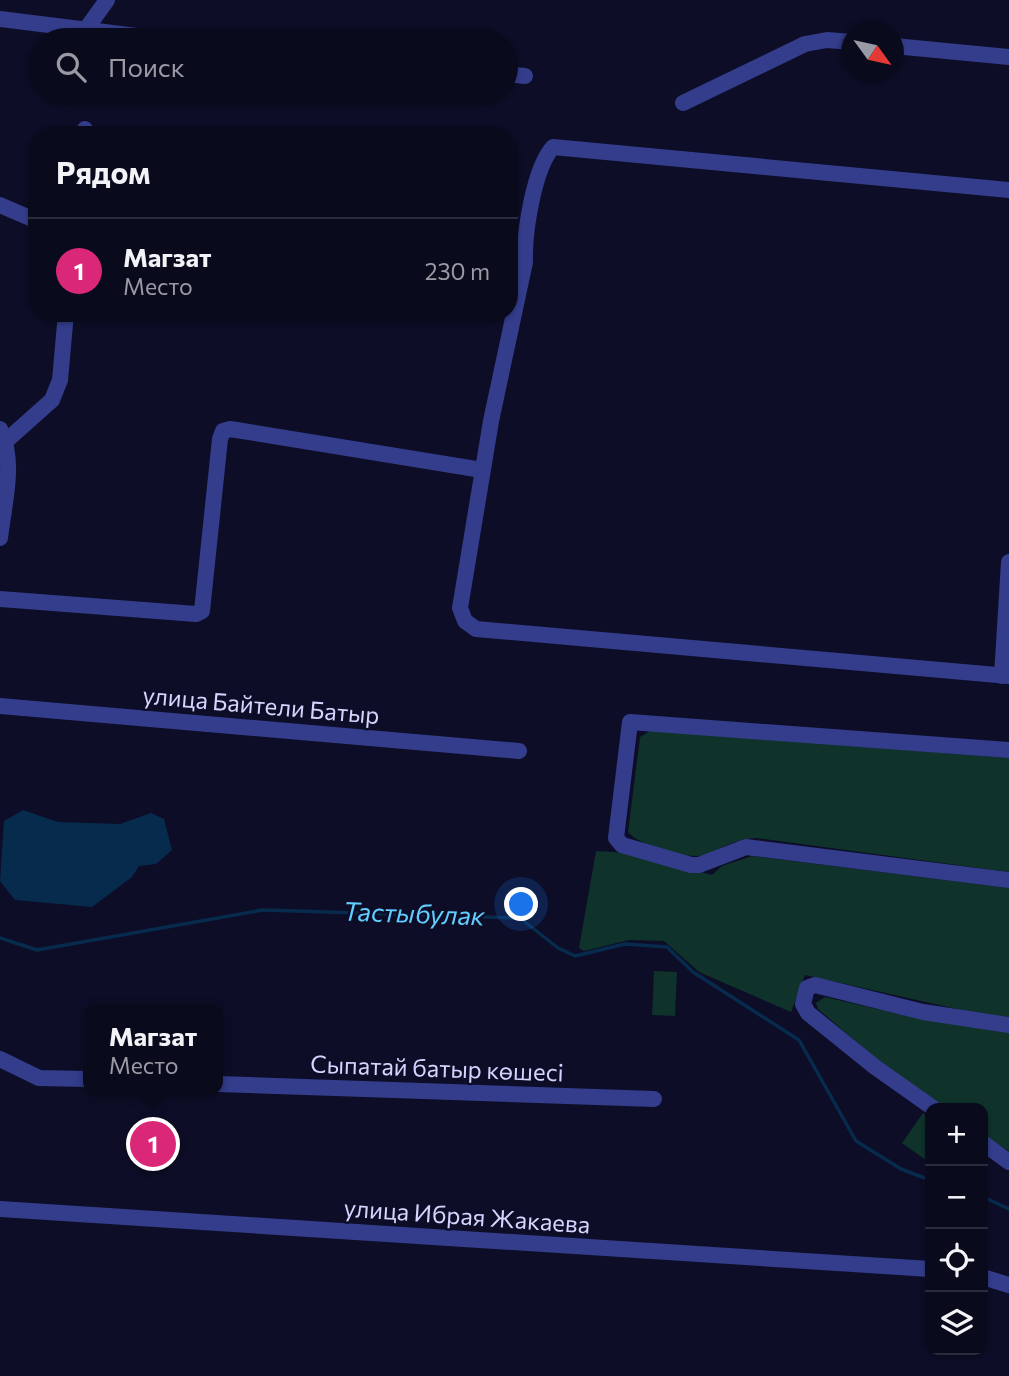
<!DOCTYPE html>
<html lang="ru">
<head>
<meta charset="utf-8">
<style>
  :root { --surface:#0a0a1d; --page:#131326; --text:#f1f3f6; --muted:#999aa4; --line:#2a2b3b; --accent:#db2777 }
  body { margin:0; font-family:Commissioner,sans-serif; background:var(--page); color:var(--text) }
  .controls { position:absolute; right:21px; bottom:21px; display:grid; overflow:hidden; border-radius:14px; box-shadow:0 2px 5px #0004 }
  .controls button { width:63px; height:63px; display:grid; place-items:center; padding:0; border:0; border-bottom:2px solid var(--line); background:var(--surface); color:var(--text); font:35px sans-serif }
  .compass { position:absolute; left:841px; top:21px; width:63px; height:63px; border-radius:50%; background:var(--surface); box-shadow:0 2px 5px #0004; rotate:123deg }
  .you { position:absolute; left:522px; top:905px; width:24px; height:24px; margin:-18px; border:5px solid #fff; border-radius:50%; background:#1a73e8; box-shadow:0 0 0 10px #1a73e833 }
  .badge { display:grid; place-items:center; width:46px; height:46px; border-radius:50%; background:var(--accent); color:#fff; font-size:23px; font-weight:700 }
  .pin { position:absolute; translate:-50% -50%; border:4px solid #fff; box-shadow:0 2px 7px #0006 }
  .popup { position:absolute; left:83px; top:1004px; width:140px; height:91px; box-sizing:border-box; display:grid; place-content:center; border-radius:14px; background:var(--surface); filter:drop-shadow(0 2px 5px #0005); font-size:23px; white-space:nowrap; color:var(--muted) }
  .popup b { font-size:26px; color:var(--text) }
  .popup::after { content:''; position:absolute; left:50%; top:100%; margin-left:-14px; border:14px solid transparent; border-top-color:var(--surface) }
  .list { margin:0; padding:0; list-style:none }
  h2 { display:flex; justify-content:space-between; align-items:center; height:91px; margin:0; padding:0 28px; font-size:30px }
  h2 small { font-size:23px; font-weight:400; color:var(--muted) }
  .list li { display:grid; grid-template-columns:46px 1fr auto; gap:21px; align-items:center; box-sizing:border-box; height:105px; padding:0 28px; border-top:2px solid var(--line) }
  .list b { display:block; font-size:26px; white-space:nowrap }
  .list p { margin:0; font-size:23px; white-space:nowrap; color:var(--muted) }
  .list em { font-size:23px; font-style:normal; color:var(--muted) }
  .icon { flex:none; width:38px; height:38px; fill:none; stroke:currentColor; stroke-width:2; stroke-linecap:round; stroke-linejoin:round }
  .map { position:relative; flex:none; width:1009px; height:1376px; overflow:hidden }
  .search { position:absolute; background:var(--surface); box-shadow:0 2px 5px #0004; left:28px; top:28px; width:490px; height:77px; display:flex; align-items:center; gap:18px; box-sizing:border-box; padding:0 24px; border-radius:38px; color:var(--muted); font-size:26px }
  .panel { position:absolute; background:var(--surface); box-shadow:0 2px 5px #0004; left:28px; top:126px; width:490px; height:196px; border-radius:28px }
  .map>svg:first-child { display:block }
</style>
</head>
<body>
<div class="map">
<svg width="1009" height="1376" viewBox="0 0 1009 1376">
  <rect width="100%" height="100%" fill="#0d0d27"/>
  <g fill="#0f322b">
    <path d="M652,730L1009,758V872L756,838C735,839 723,848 704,855C688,860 638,845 628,832L640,737Z"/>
    <polygon points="596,851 629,853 712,875 722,866 752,856 1009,888 1009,1017 966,1011 805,975 791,1012 699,972 664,941 629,940 584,951 579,948"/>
    <polygon points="654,971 677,972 675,1016 652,1015"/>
    <polygon points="825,997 912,1017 1009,1033 1009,1151 983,1135 983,1108 945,1108 880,1062 818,1009 816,1003"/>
    <polygon points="923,1113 930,1118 930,1163 902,1143"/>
  </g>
  <polygon fill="#072b4c" points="23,810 58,822 120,824 151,813 164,819 172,850 156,864 139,866 132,877 92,907 15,900 0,881 4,821"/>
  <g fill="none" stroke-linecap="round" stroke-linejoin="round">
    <g stroke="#072b4c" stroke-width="3.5">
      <polyline points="0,938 37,950 263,910 520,918 558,948 575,956 625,944 667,947 693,972 799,1040 856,1141 901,1169 930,1180"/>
      <polyline points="983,1197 1009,1209"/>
    </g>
    <g stroke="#333d8b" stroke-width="16">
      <polyline points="0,19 169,40"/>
      <polyline points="84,32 107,0"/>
      <polyline points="894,46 1009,57"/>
      <polyline points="506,74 525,76"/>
      <polyline points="683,103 805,44 827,40 852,42"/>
      <polyline points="83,135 85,129"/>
      <path d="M1009,190L553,147C534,168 524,232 525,262L491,421L460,608L465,621L476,629L1009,676"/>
      <polyline points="0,205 37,221"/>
      <path d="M0,429C16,462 4,503 0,538"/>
      <polyline points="6,441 52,400 60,380 66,313"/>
      <polyline points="0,599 196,614 202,611 220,439 223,431 230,429 482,470"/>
      <polyline points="1002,676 1009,562"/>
      <polyline points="0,706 519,751"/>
      <polyline points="1009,750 630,722 616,838 622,845 691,865 699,865 746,847 1009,880"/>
      <polyline points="0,1059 39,1078 88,1079"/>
      <polyline points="218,1084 654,1099"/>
      <polyline points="933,1108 875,1067 808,1013 803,1004 807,988 815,985 923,1012 1009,1025"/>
      <polyline points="983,1143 1009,1162"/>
      <polyline points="0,1209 930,1269"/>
      <polyline points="983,1277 1009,1285"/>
    </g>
  </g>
  <g text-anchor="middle" stroke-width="5" stroke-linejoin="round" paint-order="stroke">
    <g font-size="24" fill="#d3d5ff" stroke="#0d0d27">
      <text transform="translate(261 706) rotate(5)" y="8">улица Байтели Батыр</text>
      <text transform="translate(437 1069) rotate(2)" y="8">Сыпатай батыр көшесі</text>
      <text transform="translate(467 1217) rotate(4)" y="8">улица Ибрая Жакаева</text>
    </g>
    <g font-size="26" font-style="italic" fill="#61ceff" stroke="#0d0d27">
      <text transform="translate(414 914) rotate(2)" y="9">Тастыбулак</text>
    </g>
  </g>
</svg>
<div class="controls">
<button>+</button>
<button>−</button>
<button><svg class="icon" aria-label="locate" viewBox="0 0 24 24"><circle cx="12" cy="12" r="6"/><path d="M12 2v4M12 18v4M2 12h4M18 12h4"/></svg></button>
<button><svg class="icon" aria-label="layers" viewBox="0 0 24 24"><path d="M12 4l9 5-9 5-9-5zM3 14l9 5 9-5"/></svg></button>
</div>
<svg class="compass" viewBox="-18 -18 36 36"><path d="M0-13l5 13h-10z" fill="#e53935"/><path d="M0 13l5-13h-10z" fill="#999aa4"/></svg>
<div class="you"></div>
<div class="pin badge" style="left:153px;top:1144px">1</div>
<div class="popup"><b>Магзат</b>Место</div>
<div class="search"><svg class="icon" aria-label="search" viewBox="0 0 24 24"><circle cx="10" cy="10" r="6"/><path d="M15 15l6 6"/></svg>Поиск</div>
<section class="panel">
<h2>Рядом<small></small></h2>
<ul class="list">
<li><span class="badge">1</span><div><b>Магзат</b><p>Место</p></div><em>230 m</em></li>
</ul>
</section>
</div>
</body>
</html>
